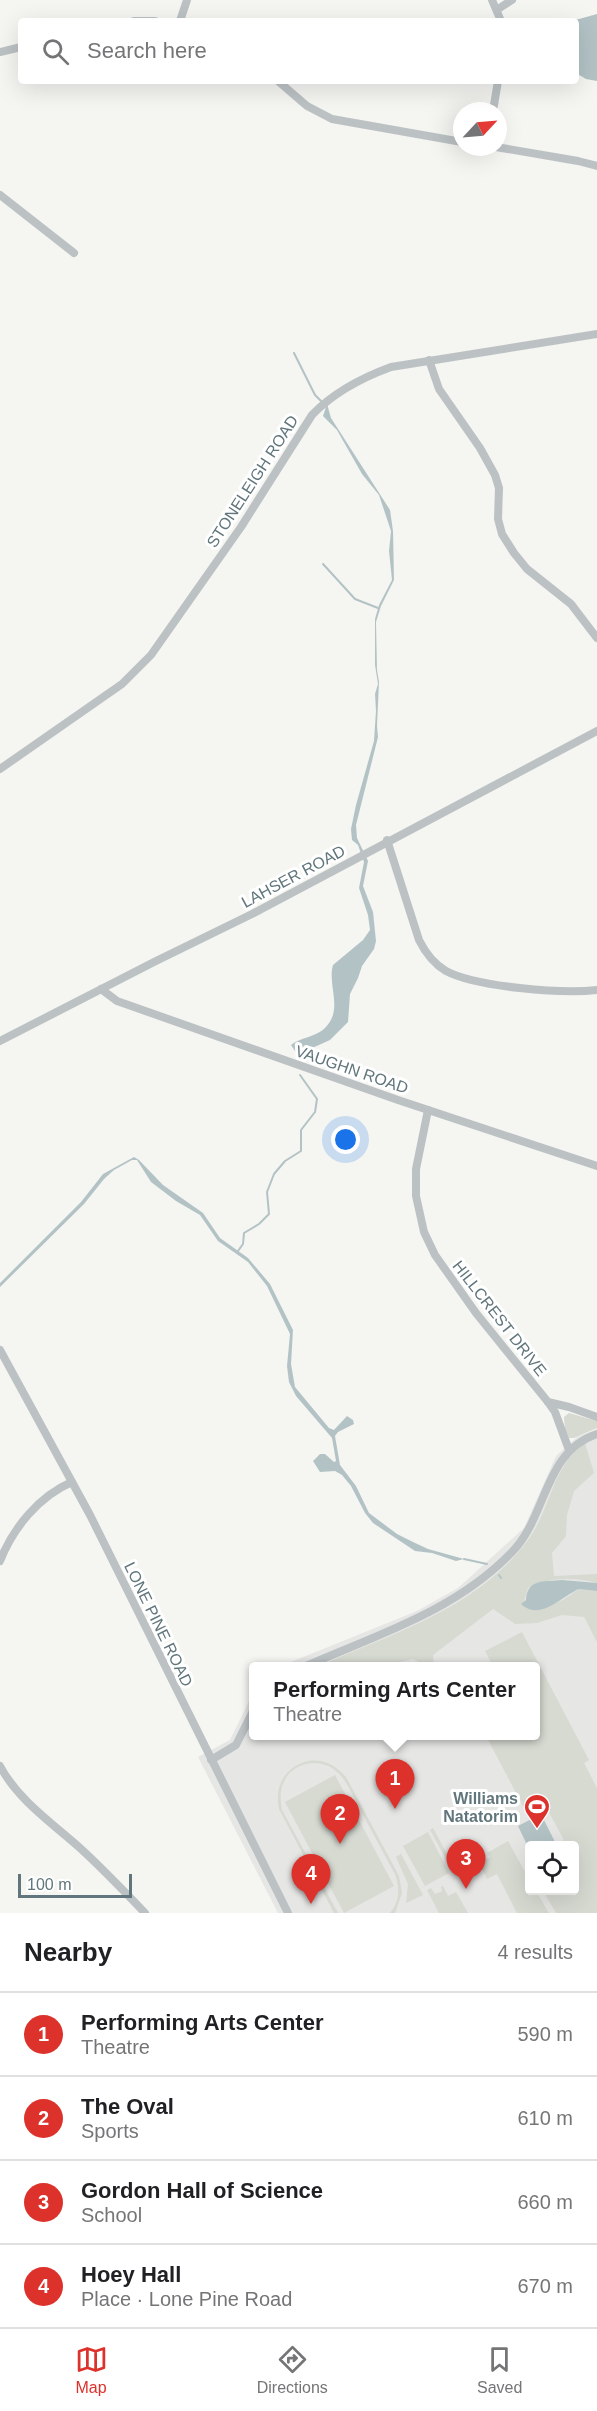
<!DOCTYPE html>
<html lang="en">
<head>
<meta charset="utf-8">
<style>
  :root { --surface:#fff; --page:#f2f2f2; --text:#202124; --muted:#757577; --line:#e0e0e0; --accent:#dd322b }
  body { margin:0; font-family:Helvetica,sans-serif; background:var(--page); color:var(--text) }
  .controls { position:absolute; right:18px; bottom:18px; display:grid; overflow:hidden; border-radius:6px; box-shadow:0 6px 24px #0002 }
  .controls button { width:54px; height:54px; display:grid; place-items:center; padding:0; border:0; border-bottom:2px solid var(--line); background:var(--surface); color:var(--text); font:30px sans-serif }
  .compass { position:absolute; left:453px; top:102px; width:54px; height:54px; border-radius:50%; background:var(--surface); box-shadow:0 6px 24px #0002; rotate:64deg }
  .scale { position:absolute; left:18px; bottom:15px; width:114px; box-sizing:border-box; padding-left:6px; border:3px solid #61767c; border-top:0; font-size:16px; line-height:21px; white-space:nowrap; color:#61767c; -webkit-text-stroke:4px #fff; paint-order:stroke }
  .you { position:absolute; left:346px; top:1140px; width:21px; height:21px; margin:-15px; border:4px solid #fff; border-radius:50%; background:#1a73e8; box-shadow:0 0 0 9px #1a73e833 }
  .badge { display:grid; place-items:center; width:39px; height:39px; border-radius:50%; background:var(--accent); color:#fff; font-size:20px; font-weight:700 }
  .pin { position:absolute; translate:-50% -50px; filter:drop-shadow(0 2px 3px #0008) }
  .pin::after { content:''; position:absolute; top:32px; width:21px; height:18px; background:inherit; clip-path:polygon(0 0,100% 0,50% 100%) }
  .popup { position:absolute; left:249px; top:1662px; width:291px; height:78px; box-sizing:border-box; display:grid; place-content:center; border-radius:6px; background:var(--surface); filter:drop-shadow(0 2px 4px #0005); font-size:20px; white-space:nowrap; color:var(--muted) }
  .popup b { font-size:22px; color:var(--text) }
  .popup::after { content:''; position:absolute; left:50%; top:100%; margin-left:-12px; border:12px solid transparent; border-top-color:var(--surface) }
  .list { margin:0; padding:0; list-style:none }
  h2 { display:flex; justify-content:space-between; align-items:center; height:78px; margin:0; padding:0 24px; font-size:26px }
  h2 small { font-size:20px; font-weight:400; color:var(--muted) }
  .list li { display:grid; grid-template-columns:39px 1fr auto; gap:18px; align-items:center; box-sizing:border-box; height:84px; padding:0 24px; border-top:2px solid var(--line) }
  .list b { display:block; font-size:22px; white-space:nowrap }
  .list p { margin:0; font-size:20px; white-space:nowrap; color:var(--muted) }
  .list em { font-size:20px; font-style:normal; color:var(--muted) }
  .icon { flex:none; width:33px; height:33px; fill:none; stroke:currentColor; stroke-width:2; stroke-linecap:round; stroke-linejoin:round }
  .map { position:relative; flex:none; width:597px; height:1913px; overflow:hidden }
  .search { position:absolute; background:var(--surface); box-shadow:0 6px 24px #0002; left:18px; right:18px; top:18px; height:66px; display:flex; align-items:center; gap:15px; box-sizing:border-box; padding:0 21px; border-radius:6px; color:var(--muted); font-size:22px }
  .sheet { height:414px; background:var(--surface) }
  nav { display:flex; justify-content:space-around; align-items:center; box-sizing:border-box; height:84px; border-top:2px solid var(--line); background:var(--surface); font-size:16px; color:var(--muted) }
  nav a { display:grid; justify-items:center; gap:3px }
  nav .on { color:var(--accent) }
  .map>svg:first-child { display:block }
</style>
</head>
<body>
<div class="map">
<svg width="597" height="1913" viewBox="0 0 597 1913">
  <rect width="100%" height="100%" fill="#f5f5f2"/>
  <path fill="#e6e6e5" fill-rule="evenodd" d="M597,1429V1913H278L198,1757L230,1740L254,1691V1736H536V1666H286L291,1662L417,1611L458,1588L524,1528L556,1456L577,1437ZM530,1846H574V1890H530Z"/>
  <g fill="#d6dad1">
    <polygon points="569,1413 597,1421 597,1428 574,1438 569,1438 565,1429 564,1417"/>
    <path d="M585,1443L594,1473L574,1491L567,1515L566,1536L552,1553L554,1576L597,1574V1583C577,1577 546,1577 528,1588L524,1601L534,1610H537L563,1600L579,1589L597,1591V1642L584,1617L562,1615L537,1623L515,1624L493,1609L433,1655L434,1666H422L421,1663L413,1659L382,1666H319C392,1634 478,1608 528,1540C552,1508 550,1469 585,1443Z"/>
    <polygon points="522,1632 589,1760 584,1763 597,1788 597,1913 556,1913 543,1891 574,1890 574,1846 555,1845 564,1840 546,1807 535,1812 531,1805 524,1808 486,1736 536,1736 536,1666 493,1666 485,1651"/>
    <path d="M308,1761C324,1759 335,1765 346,1777L399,1876L402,1893L395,1913H390C400,1901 400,1888 395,1874C382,1851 370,1827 357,1804C352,1794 347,1781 338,1773C326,1760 305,1760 292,1771C280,1781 279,1796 282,1810L338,1913H334L279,1809C274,1786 285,1767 308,1761Z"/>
    <polygon points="335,1775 394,1886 344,1913 285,1802"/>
    <polygon points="433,1828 455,1869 452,1870 430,1830"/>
    <polygon points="428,1832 449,1873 425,1886 403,1846"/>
    <polygon points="508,1841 529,1879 530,1890 536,1891 549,1913 517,1913 497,1874 487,1879 479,1863 490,1857 487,1853"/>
    <polygon points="401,1854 423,1895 406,1903 408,1884 396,1857"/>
    <polygon points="443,1886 448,1896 456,1892 468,1913 439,1913 427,1890 431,1888 435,1894 442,1891 441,1887"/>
  </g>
  <g fill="#b3c3c5">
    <polygon points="597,14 597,81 586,79 576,73 576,21 572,21"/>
    <path d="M327,404L331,418L390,510L393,531L394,580L381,606L376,622L377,670L379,682L377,726L378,737L356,825L357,838L368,861L363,886L373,912L376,941L374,949L362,966L358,978L350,994L348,1022L330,1040L301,1053L299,1057L291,1045C301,1037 316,1037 325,1028C344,1009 327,986 333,965L363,940L370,930L368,915L359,888L364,862L358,845L352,840L351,829L356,805L374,741L376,711L375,694L378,684L375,665V619L379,605L392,580L389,551L391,531L379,495L362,474L337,430L323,416Z"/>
    <polygon points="134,1157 139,1160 163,1185 203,1213 220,1238 248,1258 270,1284 293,1330 291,1364 295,1387 329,1428 334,1430 347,1416 353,1420 354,1424 338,1432 335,1436 340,1465 356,1486 369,1513 397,1534 413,1542 428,1549 464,1559 456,1561 432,1553 415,1551 373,1523 365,1513 351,1486 342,1475 335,1471 320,1472 313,1461 320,1454 325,1454 334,1462 336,1461 332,1438 296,1396 289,1382 287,1366 290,1334 267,1286 248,1262 218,1241 200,1215 176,1201 151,1182 137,1160 132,1160 114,1170 104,1179 84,1204 0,1287 0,1283 81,1202 103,1174"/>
    <path d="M562,1580L597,1583V1591L579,1589C562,1596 540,1622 521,1604L526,1600C527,1578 545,1582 562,1580Z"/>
    <polygon points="541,1814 555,1842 548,1845 530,1846 529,1849 518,1826"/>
  </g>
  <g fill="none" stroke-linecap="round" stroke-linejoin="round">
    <g stroke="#b3c3c5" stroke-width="2">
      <polyline points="294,353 315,395 322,402"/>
      <polyline points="323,564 355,599 378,608"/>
      <polyline points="238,1251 243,1244 244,1233 259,1224 269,1214 267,1192 274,1174 285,1161 301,1151 301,1130 315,1112 317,1099 300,1075"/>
      <polyline points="464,1559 487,1564"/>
      <polyline points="499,1575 501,1578"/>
    </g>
    <g stroke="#bcc2c4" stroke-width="8">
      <polyline points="492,0 501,21"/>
      <polyline points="498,9 512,0"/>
      <polyline points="134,21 155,21"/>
      <polyline points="180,21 187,0"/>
      <polyline points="0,52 21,47"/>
      <polyline points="278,81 307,106 332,119 462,142"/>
      <polyline points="493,111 498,81"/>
      <polyline points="496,147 578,161 597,166"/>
      <polyline points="0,195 74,253"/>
      <polyline points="429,360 439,389 480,448 495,475 499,488 498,519 502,534 514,553 527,569 571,604 597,638"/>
      <path d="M0,769L122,684L151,655L241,527L312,415C334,392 361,378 391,367L597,334"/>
      <path d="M387,840L419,940C425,952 434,964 446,971C476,987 562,994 597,990"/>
      <polyline points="101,989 117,1001 398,1100 597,1166"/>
      <polyline points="0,1041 154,962 252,914 597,731"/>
      <polyline points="428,1110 416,1169 416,1196 424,1232 435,1255 476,1313 548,1402 569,1407 597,1417"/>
      <polyline points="0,1350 90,1515 288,1913"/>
      <polyline points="548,1402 555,1412 569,1450"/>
      <path d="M0,1561C13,1528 39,1496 72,1482"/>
      <path d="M306,1666C379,1634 455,1611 512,1552C547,1517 544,1451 597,1434"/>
      <polyline points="211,1760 236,1745 254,1709"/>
      <path d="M0,1766C18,1800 52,1823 80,1848C103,1869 124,1891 145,1913"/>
    </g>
  </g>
  <defs>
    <symbol id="stadium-pin" viewBox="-11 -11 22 30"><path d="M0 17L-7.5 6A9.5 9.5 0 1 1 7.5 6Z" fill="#dd322b" stroke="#fff"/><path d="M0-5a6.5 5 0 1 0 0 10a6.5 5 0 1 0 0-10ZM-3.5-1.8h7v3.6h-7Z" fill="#fff"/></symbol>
  </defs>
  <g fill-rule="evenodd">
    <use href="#stadium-pin" x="522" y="1792" width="30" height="40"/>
  </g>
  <g text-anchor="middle" stroke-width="6" stroke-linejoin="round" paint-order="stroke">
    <g font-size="16" fill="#61767c" stroke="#fff">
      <text transform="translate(252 481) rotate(-57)" y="6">STONELEIGH ROAD</text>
      <text transform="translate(293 876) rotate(-28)" y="6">LAHSER ROAD</text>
      <text transform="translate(352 1069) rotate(19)" y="6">VAUGHN ROAD</text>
      <text transform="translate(500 1318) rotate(52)" y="6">HILLCREST DRIVE</text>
      <text transform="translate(159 1624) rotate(64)" y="6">LONE PINE ROAD</text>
    </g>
    <g font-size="16" font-weight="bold" fill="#61767c" stroke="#fff" text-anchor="end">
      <text x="518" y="1804">Williams<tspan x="518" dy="18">Natatorim</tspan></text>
    </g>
  </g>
</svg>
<div class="controls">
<button><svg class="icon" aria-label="locate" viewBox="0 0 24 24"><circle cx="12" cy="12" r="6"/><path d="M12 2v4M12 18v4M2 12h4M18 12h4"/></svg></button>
</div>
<svg class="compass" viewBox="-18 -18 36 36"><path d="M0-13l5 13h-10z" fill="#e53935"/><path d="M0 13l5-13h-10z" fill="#757577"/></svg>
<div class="scale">100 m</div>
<div class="you"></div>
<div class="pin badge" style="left:395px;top:1809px">1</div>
<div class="popup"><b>Performing Arts Center</b>Theatre</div>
<div class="pin badge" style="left:340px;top:1844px">2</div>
<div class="pin badge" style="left:466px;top:1889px">3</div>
<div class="pin badge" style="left:311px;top:1904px">4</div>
<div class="search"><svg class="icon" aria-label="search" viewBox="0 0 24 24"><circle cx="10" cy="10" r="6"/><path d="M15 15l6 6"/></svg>Search here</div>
</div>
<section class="sheet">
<h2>Nearby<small>4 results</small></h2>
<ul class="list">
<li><span class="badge">1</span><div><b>Performing Arts Center</b><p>Theatre</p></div><em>590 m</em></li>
<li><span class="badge">2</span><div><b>The Oval</b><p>Sports</p></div><em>610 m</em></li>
<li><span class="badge">3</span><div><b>Gordon Hall of Science</b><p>School</p></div><em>660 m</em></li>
<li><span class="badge">4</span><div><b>Hoey Hall</b><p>Place · Lone Pine Road</p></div><em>670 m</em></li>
</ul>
</section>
<nav>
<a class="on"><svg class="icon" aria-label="map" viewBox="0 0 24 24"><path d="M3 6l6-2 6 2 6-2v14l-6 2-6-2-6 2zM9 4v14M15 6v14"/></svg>Map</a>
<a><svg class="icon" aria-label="directions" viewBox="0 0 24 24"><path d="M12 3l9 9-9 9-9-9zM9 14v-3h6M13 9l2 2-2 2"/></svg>Directions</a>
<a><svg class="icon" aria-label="saved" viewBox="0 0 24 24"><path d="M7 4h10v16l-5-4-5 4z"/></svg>Saved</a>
</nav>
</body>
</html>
